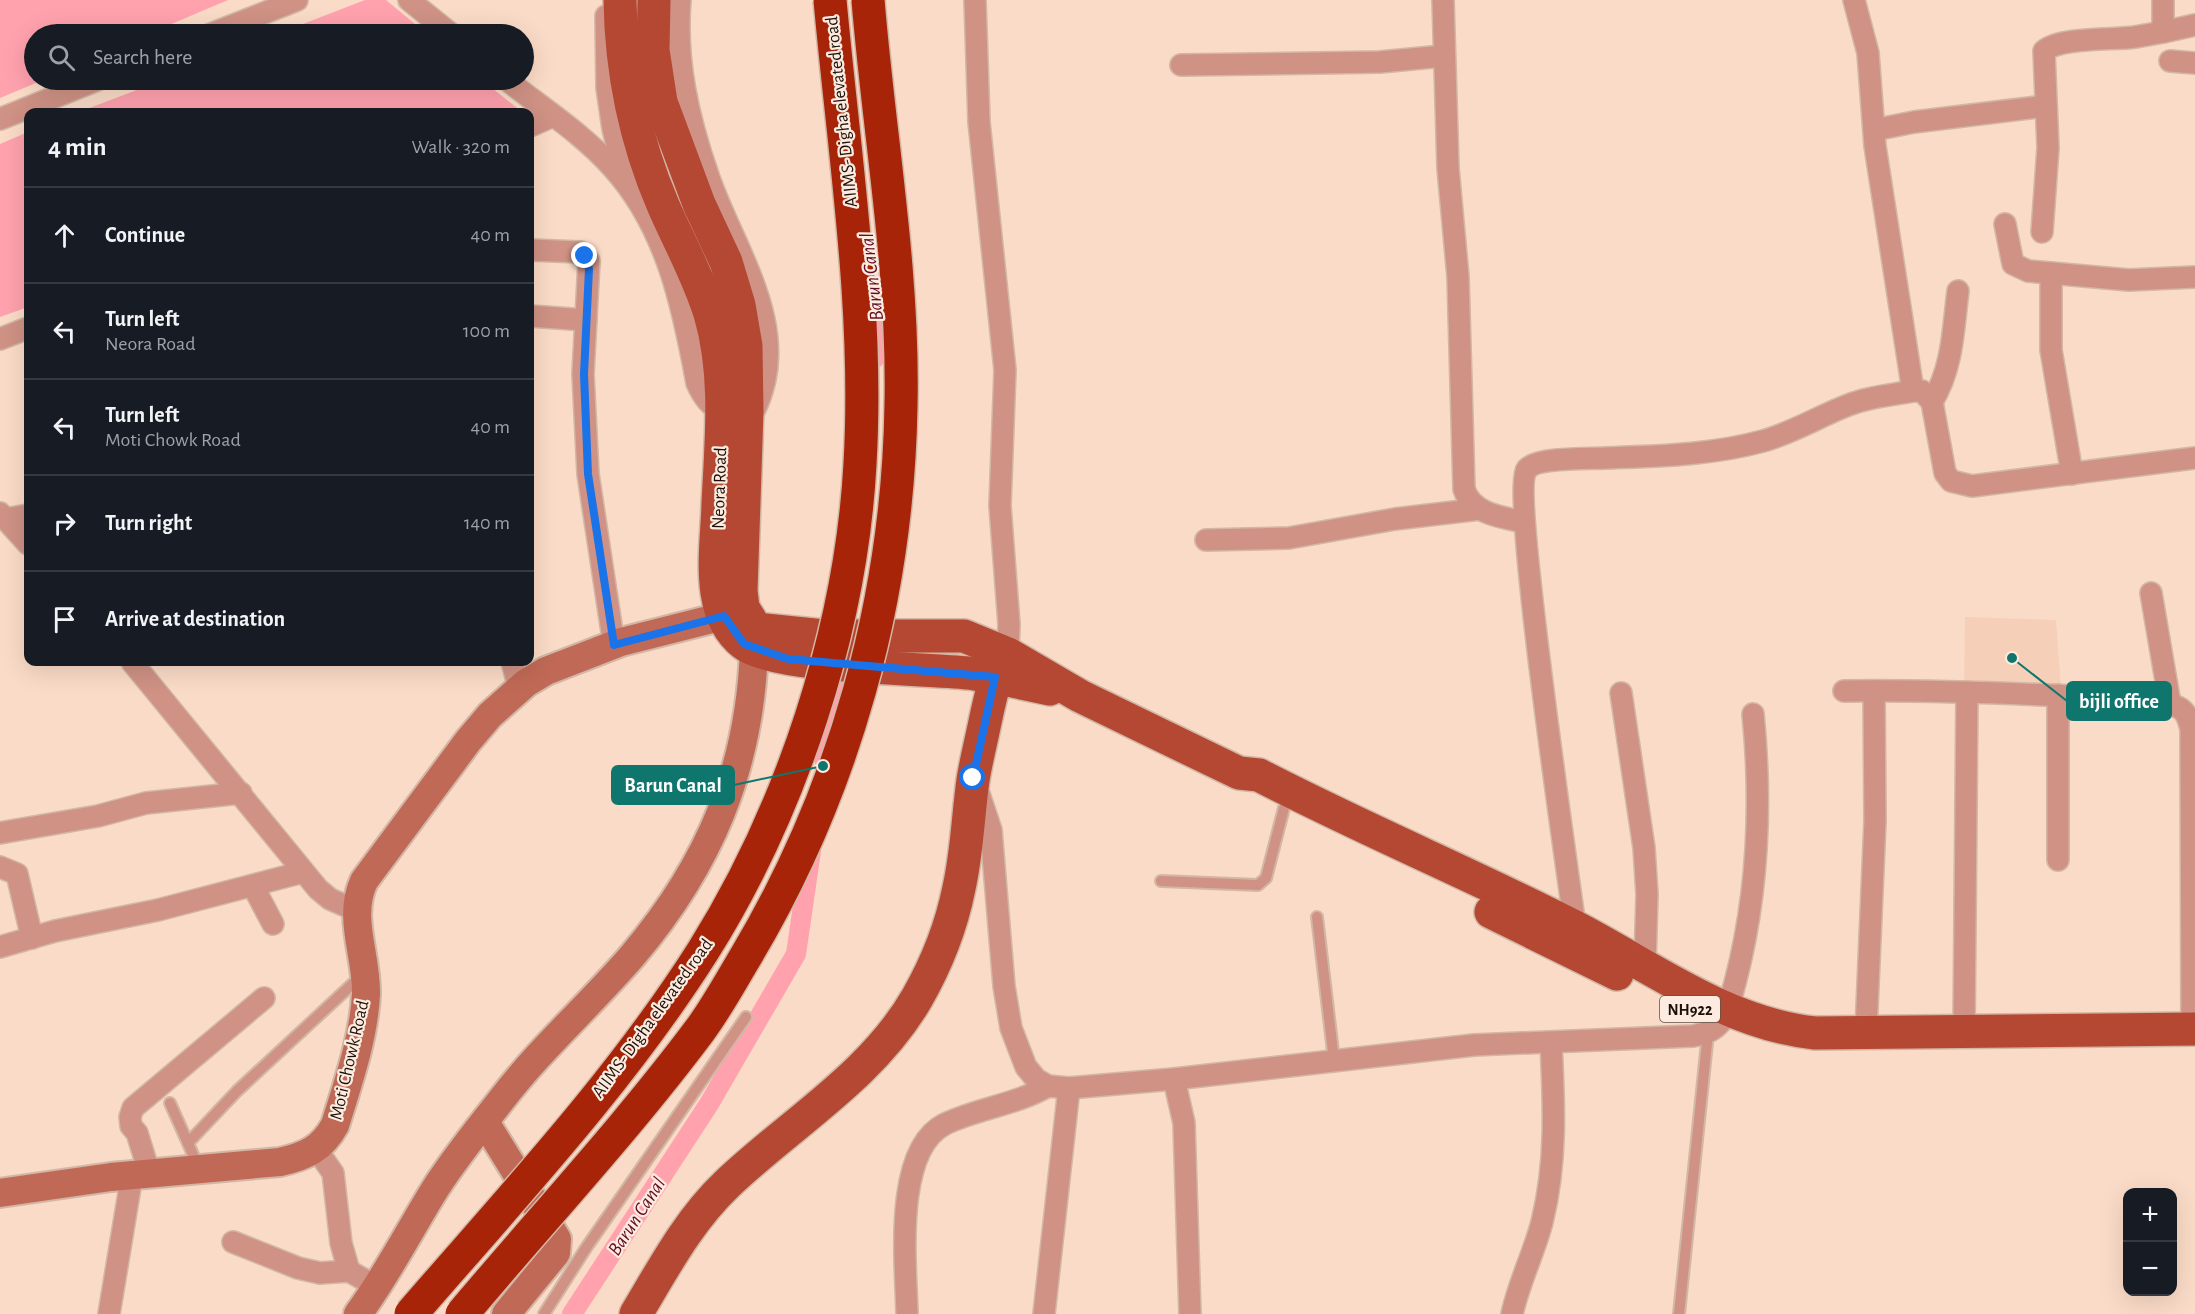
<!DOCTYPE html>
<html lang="en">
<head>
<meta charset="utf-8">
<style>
  :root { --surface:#171b24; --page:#242831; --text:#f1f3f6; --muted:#9ea1a6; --line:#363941 }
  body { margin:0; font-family:"Alegreya Sans",sans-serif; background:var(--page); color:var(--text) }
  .controls { position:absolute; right:18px; bottom:18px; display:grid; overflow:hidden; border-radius:12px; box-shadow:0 6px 24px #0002 }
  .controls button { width:54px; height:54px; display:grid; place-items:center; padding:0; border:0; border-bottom:2px solid var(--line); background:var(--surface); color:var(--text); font:30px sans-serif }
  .stop { position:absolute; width:18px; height:18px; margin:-14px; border:4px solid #1a73e8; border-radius:50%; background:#fff }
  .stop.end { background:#1a73e8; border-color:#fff; box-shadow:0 2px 6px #0008 }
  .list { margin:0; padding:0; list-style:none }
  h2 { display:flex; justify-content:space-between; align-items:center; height:78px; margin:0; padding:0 24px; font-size:26px }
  h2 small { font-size:20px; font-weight:400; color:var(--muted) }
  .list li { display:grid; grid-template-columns:39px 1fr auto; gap:18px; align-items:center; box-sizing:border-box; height:96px; padding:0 24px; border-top:2px solid var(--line) }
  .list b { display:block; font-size:22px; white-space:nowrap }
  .list p { margin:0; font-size:20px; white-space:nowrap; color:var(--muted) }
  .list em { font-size:20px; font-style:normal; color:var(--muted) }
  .icon { flex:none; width:33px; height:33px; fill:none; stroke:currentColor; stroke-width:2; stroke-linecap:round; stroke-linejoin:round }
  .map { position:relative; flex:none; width:2195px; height:1314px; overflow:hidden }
  .search { position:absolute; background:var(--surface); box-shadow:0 6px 24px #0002; left:24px; top:24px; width:510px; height:66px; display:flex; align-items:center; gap:15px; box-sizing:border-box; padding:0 21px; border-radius:33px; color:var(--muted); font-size:22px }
  .panel { position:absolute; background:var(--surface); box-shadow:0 6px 24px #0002; left:24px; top:108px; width:510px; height:558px; border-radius:12px }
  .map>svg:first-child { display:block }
</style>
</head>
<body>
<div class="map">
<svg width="2195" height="1314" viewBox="0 0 2195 1314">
  <rect width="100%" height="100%" fill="#fadbc7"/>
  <polygon fill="#f5cfb7" points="1965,617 2056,620 2062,702 1964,697"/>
  <g fill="#ffa2ae">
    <polygon points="0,0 228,0 148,34 34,34 34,80 43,80 0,98"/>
    <polygon points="365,0 386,0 427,34 277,34"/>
    <polygon points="163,80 482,80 522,112 79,112"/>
    <polygon points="28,132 28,307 0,317 0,144"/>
  </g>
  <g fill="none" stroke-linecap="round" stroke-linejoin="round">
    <g stroke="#ffa2ae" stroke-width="20">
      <polyline points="873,286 877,324 875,358"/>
      <polyline points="824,759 841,664"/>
      <polyline points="572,1314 709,1104 796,954 811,851"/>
    </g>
    <defs>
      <g id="lane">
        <polyline points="1161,881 1258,885 1266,878 1284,808"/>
        <polyline points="1317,917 1334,1060"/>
        <polyline points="170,1103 199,1168"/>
        <polyline points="188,1143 237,1091 360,977"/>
        <polyline points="544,1314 586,1248 746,1017"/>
        <polyline points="1679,1314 1708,1033"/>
      </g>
      <g id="street">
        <polyline points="409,0 451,34"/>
        <polyline points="975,0 979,122 1005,370 1000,506 1009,624 1008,654"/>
        <path d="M1443,0L1448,168L1458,277L1464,489C1472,514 1501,517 1524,522"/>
        <polyline points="1854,0 1868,53 1875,146 1913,391"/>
        <polyline points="606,16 607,88 613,129 626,180"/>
        <polyline points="2163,32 2163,0"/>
        <polyline points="211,34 297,0"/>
        <polyline points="2170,61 2195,63"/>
        <polyline points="1181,65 1380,62 1443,56"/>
        <path d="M507,80C542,108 583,134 613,168C667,228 683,307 697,383C709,411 726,418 755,409C794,328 733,249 708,175C688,118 675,60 680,0"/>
        <polyline points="0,119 97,80"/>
        <polyline points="530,126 553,116"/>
        <polyline points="1874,130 1914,122 2046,106"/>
        <polyline points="2005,224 2013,264 2028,271 2129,280 2195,277"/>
        <path d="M2042,232L2048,148L2044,51C2060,37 2113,40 2135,37C2155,34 2175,30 2195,25"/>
        <polyline points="530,250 580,252 589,261 583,374 588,474 614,645"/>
        <polyline points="2051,273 2051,350 2072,474"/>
        <polyline points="530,316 586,320"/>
        <polyline points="0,339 28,328"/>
        <path d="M1932,402C1953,367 1953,330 1958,291"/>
        <polyline points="0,513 28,544"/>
        <polyline points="5,519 28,515"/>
        <polyline points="1206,540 1289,538 1395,519 1480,509"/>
        <polyline points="2151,593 2170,704"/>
        <polyline points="132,662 318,889 330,899 355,910"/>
        <polyline points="512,662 519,688"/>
        <path d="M1844,691C1927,690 2009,693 2091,697C2114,698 2163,696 2181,709C2188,714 2189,722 2191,729L2192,1029"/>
        <polyline points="1621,693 1644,848 1647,894 1645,965"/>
        <polyline points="2058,695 2058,860"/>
        <path d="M976,785L991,830L1004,986L1011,1028L1026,1067L1036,1079L1048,1086L1069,1088L1174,1079L1474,1045L1693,1036C1703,1034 1711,1032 1718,1025C1729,1015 1731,996 1735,983C1758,895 1762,804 1753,714"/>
        <polyline points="0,833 98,816 146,803 241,793"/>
        <polyline points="0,867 17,874 32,938"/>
        <polyline points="253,886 273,924"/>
        <path d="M1575,927C1568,873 1511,490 1527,469C1537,457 1590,459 1606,458C1659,456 1712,455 1763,441C1795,432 1821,415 1851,404C1871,396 1892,395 1913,391H1922L1932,402L1945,473L1951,481L1972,486L2195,458"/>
        <polyline points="0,947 55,931 158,910 303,872"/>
        <polyline points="1866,1031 1875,821 1874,691"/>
        <polyline points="1964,1032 1967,692"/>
        <polyline points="1174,1079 1184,1123 1190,1314"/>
        <polyline points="317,1150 333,1173 341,1243 349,1271"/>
        <polyline points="150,1175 137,1133 131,1126 130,1117 133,1108 264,998"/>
        <polyline points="233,1242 298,1268 320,1273 349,1271 377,1287"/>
        <polyline points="109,1314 132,1175"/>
        <path d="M907,1314C906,1265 893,1150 945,1124C979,1108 1015,1105 1048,1086"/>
        <polyline points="1044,1314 1069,1088"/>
        <path d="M1512,1314C1519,1282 1534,1253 1542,1222C1557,1162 1554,1103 1551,1043"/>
      </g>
      <g id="secondary">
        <polyline points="485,1122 557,1239 556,1253 506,1314"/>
        <path d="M0,1193L111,1177L280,1162C306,1156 322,1149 335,1125C348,1083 364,1037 366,994C367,955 347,918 364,881L468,741L490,715L526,683L546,671L621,642L724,616L743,608"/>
        <path d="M358,1314C386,1276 407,1235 432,1194C452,1161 478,1130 502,1099C541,1048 591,1004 633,955C710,864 750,768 754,649"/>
      </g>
      <g id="primary">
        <path d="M620,0C621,71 635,140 663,205C679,242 698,275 710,314C728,376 721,441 718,504C717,548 704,613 744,644C774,668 923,668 968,673C995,677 1022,683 1050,689"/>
        <path d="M654,0L653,50L661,102L699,204L726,262L739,305L746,346L747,411L741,591L743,608L756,629L824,636H964L1008,654L1080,696L1239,773L1259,775C1363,829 1471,874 1575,927C1652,967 1727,1024 1815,1033L2195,1029"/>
        <polyline points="1491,912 1617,974"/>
        <path d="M636,1314C663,1269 688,1221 727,1184C791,1123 872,1076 917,998C937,963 951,928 959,888C967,853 968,816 973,780C976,761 981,742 985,722C990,699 994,679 1005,658"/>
      </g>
    </defs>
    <use href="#lane" stroke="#d2b7a5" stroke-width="14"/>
    <use href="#street" stroke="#d2b7a5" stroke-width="24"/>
    <use href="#secondary" stroke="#d2b7a5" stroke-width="32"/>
    <use href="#primary" stroke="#d2b7a5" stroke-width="36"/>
    <use href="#lane" stroke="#cf9285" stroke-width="10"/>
    <use href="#street" stroke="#cf9285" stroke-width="21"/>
    <use href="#secondary" stroke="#c16957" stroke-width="28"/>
    <use href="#primary" stroke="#b44833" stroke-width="33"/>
    <defs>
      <g id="highway-bridge">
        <path d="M411,1314C512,1197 620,1082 703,951C791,811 851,630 860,464C869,309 844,154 830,0"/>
        <path d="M462,1314C541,1220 626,1129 700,1030C717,1007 731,981 746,956C845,790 898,598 901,405C904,269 879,135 868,0"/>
      </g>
    </defs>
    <use href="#highway-bridge" stroke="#d2b7a5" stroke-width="36" stroke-linecap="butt"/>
    <use href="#highway-bridge" stroke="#a72409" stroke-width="33"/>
  </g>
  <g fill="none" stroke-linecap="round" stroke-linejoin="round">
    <polyline stroke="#1a73e8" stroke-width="8" points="585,256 589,269 584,374 588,474 614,645 724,616 744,644 788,659 995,677 973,778"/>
  </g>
  <g text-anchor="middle" stroke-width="4.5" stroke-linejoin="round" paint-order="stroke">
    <rect fill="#feebdf" stroke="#5f524a" stroke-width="1.5" x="1660" y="996" width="60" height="26" rx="4.5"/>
    <g font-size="16" font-weight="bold" fill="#1b110a">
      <text x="1690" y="1015">NH922</text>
    </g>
    <g font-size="18" fill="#1b110a" stroke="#feebdf">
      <text transform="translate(841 112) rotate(-96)" y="6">AIIMS- Digha elevated road</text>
      <text transform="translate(719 488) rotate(-88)" y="6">Neora Road</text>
      <text transform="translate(652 1018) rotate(-54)" y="6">AIIMS- Digha elevated road</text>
      <text transform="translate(349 1060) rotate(-77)" y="6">Moti Chowk Road</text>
    </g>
    <g font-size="20" font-style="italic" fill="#5f0e24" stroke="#feebdf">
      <text transform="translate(871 277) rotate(-97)" y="7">Barun Canal</text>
      <text transform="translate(636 1216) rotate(-57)" y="7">Barun Canal</text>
    </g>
  </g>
  <path fill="none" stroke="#0f766e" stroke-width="2" d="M2012 658L2067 701M823 766L734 785"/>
  <g fill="#0f766e" stroke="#feebdf" stroke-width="2">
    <circle cx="2012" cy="658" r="6"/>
    <circle cx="823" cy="766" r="6"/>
  </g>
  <g fill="#0f766e" stroke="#0f766e" stroke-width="2">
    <rect x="2067" y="682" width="104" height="38" rx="6"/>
    <rect x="612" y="766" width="122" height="38" rx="6"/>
  </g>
  <g font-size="20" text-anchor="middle" font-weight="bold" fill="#fff">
    <text x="2119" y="708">bijli office</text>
    <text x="673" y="792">Barun Canal</text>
  </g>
</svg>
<div class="controls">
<button>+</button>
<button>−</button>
</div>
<div class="stop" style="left:973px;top:778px"></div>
<div class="stop end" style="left:585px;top:256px"></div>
<div class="search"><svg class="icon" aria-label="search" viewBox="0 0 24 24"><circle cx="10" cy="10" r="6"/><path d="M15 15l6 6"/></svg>Search here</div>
<section class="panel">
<h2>4 min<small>Walk · 320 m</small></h2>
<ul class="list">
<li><svg class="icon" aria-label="ahead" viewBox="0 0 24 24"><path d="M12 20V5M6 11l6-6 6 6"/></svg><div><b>Continue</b></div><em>40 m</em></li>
<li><svg class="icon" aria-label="left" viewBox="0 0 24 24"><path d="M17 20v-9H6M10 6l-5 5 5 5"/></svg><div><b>Turn left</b><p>Neora Road</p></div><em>100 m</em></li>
<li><svg class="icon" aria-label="left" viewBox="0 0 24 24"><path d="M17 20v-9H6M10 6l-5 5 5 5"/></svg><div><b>Turn left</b><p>Moti Chowk Road</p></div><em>40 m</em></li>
<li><svg class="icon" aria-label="right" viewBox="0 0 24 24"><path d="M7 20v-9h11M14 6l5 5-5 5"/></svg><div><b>Turn right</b></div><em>140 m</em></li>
<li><svg class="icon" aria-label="arrive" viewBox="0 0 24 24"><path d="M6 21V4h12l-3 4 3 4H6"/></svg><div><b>Arrive at destination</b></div></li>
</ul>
</section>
</div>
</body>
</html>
